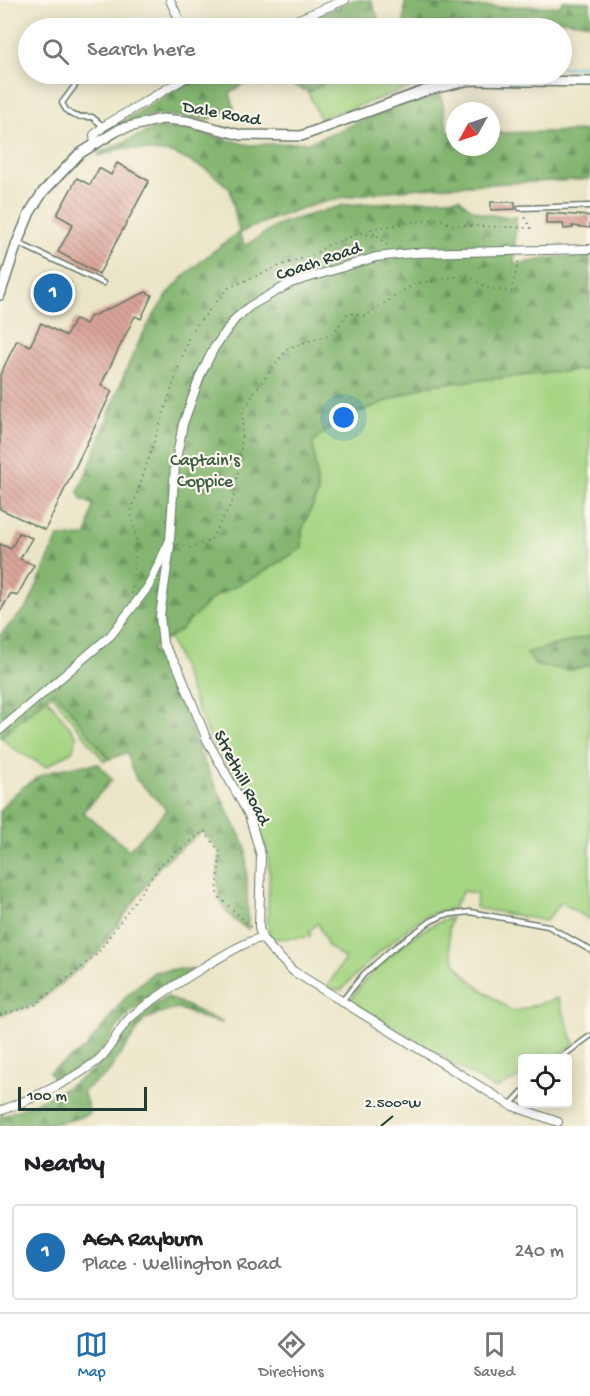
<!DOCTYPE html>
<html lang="en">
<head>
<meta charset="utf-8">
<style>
  :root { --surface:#fff; --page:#f2f2f2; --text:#202124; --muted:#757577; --line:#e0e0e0; --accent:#1f6fb2 }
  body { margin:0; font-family:"Gochi Hand",sans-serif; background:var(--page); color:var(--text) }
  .controls { position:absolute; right:18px; bottom:18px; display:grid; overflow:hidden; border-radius:6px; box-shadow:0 3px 15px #0003 }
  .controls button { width:54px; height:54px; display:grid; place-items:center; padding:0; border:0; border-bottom:2px solid var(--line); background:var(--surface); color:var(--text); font:30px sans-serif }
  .compass { position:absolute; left:446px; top:102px; width:54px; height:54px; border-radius:50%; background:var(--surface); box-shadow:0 3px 15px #0003; rotate:230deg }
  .scale { position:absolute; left:18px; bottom:15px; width:129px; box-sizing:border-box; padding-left:6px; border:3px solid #1f3d34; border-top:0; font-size:16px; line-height:21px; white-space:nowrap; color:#1f3d34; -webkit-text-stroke:4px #fbf7ec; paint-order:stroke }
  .you { position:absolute; left:344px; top:418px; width:21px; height:21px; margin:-15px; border:4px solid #fff; border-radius:50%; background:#1a73e8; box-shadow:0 0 0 9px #1a73e833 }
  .badge { display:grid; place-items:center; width:39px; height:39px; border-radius:50%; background:var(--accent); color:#fff; font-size:20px; font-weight:700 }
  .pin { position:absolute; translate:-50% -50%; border:3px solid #fff; box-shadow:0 2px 6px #0006 }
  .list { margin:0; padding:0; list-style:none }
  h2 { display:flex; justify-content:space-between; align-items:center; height:78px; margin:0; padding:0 24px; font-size:26px }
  h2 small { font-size:20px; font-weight:400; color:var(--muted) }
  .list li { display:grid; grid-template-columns:39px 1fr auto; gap:18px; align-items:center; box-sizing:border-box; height:96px; margin:0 12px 12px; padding:0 12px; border:2px solid var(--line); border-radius:6px }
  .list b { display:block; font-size:22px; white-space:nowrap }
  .list p { margin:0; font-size:20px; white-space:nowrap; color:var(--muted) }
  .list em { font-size:20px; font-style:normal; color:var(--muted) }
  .icon { flex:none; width:33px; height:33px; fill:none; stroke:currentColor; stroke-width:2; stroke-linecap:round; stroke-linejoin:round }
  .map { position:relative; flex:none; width:590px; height:1126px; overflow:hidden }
  .search { position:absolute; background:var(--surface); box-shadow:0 3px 15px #0003; left:18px; right:18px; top:18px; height:66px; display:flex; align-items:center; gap:15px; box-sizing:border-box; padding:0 21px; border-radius:33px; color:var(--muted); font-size:22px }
  .sheet { height:186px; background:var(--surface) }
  nav { display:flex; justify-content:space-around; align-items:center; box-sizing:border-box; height:84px; border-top:2px solid var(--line); background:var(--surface); font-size:16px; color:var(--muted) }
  nav a { display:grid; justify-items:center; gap:3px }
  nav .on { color:var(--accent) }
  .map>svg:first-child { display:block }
</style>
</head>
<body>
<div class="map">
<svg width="590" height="1126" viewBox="0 0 590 1126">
  <defs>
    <pattern id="forest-firs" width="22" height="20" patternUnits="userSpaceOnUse" patternTransform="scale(1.5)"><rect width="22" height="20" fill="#84b671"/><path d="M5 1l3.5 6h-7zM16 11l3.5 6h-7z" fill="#6b955e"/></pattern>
    <pattern id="building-back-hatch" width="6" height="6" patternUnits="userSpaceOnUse" patternTransform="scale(1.5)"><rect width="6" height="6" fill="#dba499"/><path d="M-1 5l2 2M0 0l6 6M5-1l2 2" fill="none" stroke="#b1877e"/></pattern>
  </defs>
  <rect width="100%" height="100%" fill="#fbf7ec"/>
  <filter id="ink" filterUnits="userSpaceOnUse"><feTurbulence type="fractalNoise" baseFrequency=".0167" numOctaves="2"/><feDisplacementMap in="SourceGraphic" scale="12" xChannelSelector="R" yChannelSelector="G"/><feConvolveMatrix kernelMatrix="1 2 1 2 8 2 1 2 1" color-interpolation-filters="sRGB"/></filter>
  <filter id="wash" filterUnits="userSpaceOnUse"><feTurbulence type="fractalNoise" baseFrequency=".008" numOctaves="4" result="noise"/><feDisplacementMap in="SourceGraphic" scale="24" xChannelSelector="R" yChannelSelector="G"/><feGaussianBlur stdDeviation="1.35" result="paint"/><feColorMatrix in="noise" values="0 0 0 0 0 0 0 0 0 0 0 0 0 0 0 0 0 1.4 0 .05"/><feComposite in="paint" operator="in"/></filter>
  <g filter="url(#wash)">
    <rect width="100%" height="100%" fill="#ebe5c7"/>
    <g fill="#a6d583" stroke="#62895c" stroke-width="1.5">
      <polygon points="318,74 436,74 437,78 320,119 308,92 323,85"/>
      <path d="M590,369V636L527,653L571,670L590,665V920L561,902L546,921L476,908L477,894L463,891L453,908L422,917L376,955L341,990L326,988L345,959L328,946L318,923L310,930V937L270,939C263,911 274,878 267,853C255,808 227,772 207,731C192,700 184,668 169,638L215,596L262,573L302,548V530L318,493L313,442L338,420L428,385Z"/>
      <polygon points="55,691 109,759 104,761 52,694"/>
      <polygon points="47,698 77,737 72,751 46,767 14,749 1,737"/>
      <path d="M451,918C439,969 477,984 513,1012L558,998L574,1043L555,1058H522V1076L495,1089L350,1001C367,973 419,925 451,918Z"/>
    </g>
    <g fill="url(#forest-firs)" stroke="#527a52" stroke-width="1.5">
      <polygon points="353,0 371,0 382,28 293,28"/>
      <path d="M405,0L425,4L471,7L560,6L563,1L590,2V24L563,20L544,22V28H468C453,19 442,25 428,28C421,30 411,29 404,28Z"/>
      <polygon points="202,74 258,74 230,93 234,108 207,120 158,114 115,126"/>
      <polygon points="272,74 318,74 323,85 308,92"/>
      <path d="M441,95L448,132H455V147H491V133L590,131V179C511,184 431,184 352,196C313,202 275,217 239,233L245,246L281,223L344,205L459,198C474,216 493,216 516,217L514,265L556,257L590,256V369L428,385L338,420L313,443L318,493L302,530V548L262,573L215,596L179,631L152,648L175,688L203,760L246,848L248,929C213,911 216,885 220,852L203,831L161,864L97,954L35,1005L0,1015V811C26,776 57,765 99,764L112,780L83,812L129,850L167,810L136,779L127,753L109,759L55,691L1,737L0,635L28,606L58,537L87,536L93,505L81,499L78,492C109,426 124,351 170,292C189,268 214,251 239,232L230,189L209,171L173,153L123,148L99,156V153L154,129H183L249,145L310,142L391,109Z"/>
      <polygon points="590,636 590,665 571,670 536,666 526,653"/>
      <polygon points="175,969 193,970 131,1012 118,1026 99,1055 55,1082 49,1072 86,1048 127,995 154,972"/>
      <path d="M168,997L223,1023L199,1017L178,1008L145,1019L107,1074L83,1091L90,1113C65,1126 30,1126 0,1126V1117C37,1103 77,1086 106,1059C114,1051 118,1040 124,1032C136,1016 151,1006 168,997Z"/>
    </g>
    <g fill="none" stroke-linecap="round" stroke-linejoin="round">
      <g stroke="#64c2e2" stroke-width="2">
        <polyline points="562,68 590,65"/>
        <polyline points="448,75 451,74"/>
      </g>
    </g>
    <g id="blocks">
      <g fill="url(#building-back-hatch)">
        <polygon points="117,163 149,181 99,274 58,252 73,224 57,215 77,178 90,185 99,168 111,175"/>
        <polygon points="491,202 515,202 515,209 491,210"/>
        <polygon points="546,213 590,216 590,228 572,226 573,228 564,229 563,224 546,224"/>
        <polygon points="51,272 71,283 55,313 35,303"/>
        <polygon points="146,292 152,295 141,319 135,316 101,385 112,391 45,530 0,509 0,375 17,340 30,346 41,323 66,336 75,319 86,324 90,317"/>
        <polygon points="19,533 32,538 20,559 34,565 17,596 11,593 0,612 0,544 11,549"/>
      </g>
    </g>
  </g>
  <g filter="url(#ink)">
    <use href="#blocks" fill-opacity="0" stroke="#667867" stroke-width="1.5"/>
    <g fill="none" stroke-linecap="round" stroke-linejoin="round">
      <defs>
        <g id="service">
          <path d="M92,74L76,84L62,103C69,118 77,117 92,117L103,126"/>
          <polyline points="520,208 590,206"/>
          <polyline points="18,243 103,283"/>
          <polyline points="342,1001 364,974 391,950 431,921 444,915 470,912 548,926 590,950"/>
          <polyline points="560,1058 590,1036"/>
          <polyline points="510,1105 522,1092"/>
        </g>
        <g id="minor">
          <polyline points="170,0 183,28"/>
          <polyline points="277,28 345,0"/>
          <polyline points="95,143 94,135 104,126 192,74"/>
          <polyline points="170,546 160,616 163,644 179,670 207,740 249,815 261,856 259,928 262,938 271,949 293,971 510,1105 558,1122"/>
          <polyline points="0,730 111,635 148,587 170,540 175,465 183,424 201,374 214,348 235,319 250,306 291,283 376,257 413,253 590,249"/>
          <path d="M0,1111C34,1098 68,1083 97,1061C112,1049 117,1030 130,1018C147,1002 243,939 262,938"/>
        </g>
        <polyline id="tertiary" points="0,295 17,243 30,212 43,192 79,154 120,129 162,119 187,121 241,135 301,136 424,91 470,80 590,82"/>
      </defs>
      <use href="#service" stroke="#667867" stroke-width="7"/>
      <use href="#minor" stroke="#667867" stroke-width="10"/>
      <use href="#tertiary" stroke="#667867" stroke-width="12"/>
      <g stroke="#667867" stroke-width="1.5" stroke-dasharray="1.5 4.5" stroke-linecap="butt">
        <polyline points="377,236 389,247"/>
        <polyline points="178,544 189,548 210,541 233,500 240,460 243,413 255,391 288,348 334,333 348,313 365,316 414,284 466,275 488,288 511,292 519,259"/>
        <polyline points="132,594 136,538 131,512 190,333 228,288 282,265 313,255 326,246 361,233 376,236 371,229 439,218 451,225 531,228 524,216"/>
        <polyline points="0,1015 35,1005 97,954 161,864 204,831 220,852 217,895 251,927"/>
      </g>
      <use href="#service" stroke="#fff" stroke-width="4"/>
      <use href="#minor" stroke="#fff" stroke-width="8"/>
      <use href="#tertiary" stroke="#fff" stroke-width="9"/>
    </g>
  </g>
  <path fill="none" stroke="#1f3d34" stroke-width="2" d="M381,1126L393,1116"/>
  <g text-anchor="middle" stroke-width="4.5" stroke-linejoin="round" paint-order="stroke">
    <g font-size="18" fill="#1f3d34" stroke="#fbf7ec">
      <text transform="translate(222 112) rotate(10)" y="6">Dale Road</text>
      <text transform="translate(318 260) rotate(-19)" y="6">Coach Road</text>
      <text transform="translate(243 777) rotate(63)" y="6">Strethill Road</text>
    </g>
    <g font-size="18" fill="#3a5b44" stroke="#fbf7ec">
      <text x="205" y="465">Captain's<tspan x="205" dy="21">Coppice</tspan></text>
    </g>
  </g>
  <g font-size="15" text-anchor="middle" fill="#1f3d34" stroke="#fbf7ec" stroke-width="4.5" stroke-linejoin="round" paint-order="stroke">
    <text x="393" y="1107">2.500°W</text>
  </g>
</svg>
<div class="controls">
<button><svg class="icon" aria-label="locate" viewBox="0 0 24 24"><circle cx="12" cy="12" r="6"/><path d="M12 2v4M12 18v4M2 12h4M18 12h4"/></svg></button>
</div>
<svg class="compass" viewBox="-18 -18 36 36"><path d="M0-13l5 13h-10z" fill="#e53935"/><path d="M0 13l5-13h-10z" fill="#757577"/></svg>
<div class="scale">100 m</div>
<div class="you"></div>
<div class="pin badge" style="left:53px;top:293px">1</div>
<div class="search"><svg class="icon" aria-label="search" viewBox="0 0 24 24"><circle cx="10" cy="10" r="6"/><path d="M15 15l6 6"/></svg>Search here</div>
</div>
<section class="sheet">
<h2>Nearby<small></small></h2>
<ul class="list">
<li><span class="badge">1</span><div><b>AGA Rayburn</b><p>Place · Wellington Road</p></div><em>240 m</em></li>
</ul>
</section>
<nav>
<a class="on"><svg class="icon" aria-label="map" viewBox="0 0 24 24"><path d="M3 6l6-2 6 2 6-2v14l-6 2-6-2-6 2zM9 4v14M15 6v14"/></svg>Map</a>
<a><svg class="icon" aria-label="directions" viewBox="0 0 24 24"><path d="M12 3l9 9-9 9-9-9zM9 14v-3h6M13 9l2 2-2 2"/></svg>Directions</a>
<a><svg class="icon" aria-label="saved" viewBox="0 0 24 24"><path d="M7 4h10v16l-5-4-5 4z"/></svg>Saved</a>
</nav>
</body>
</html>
